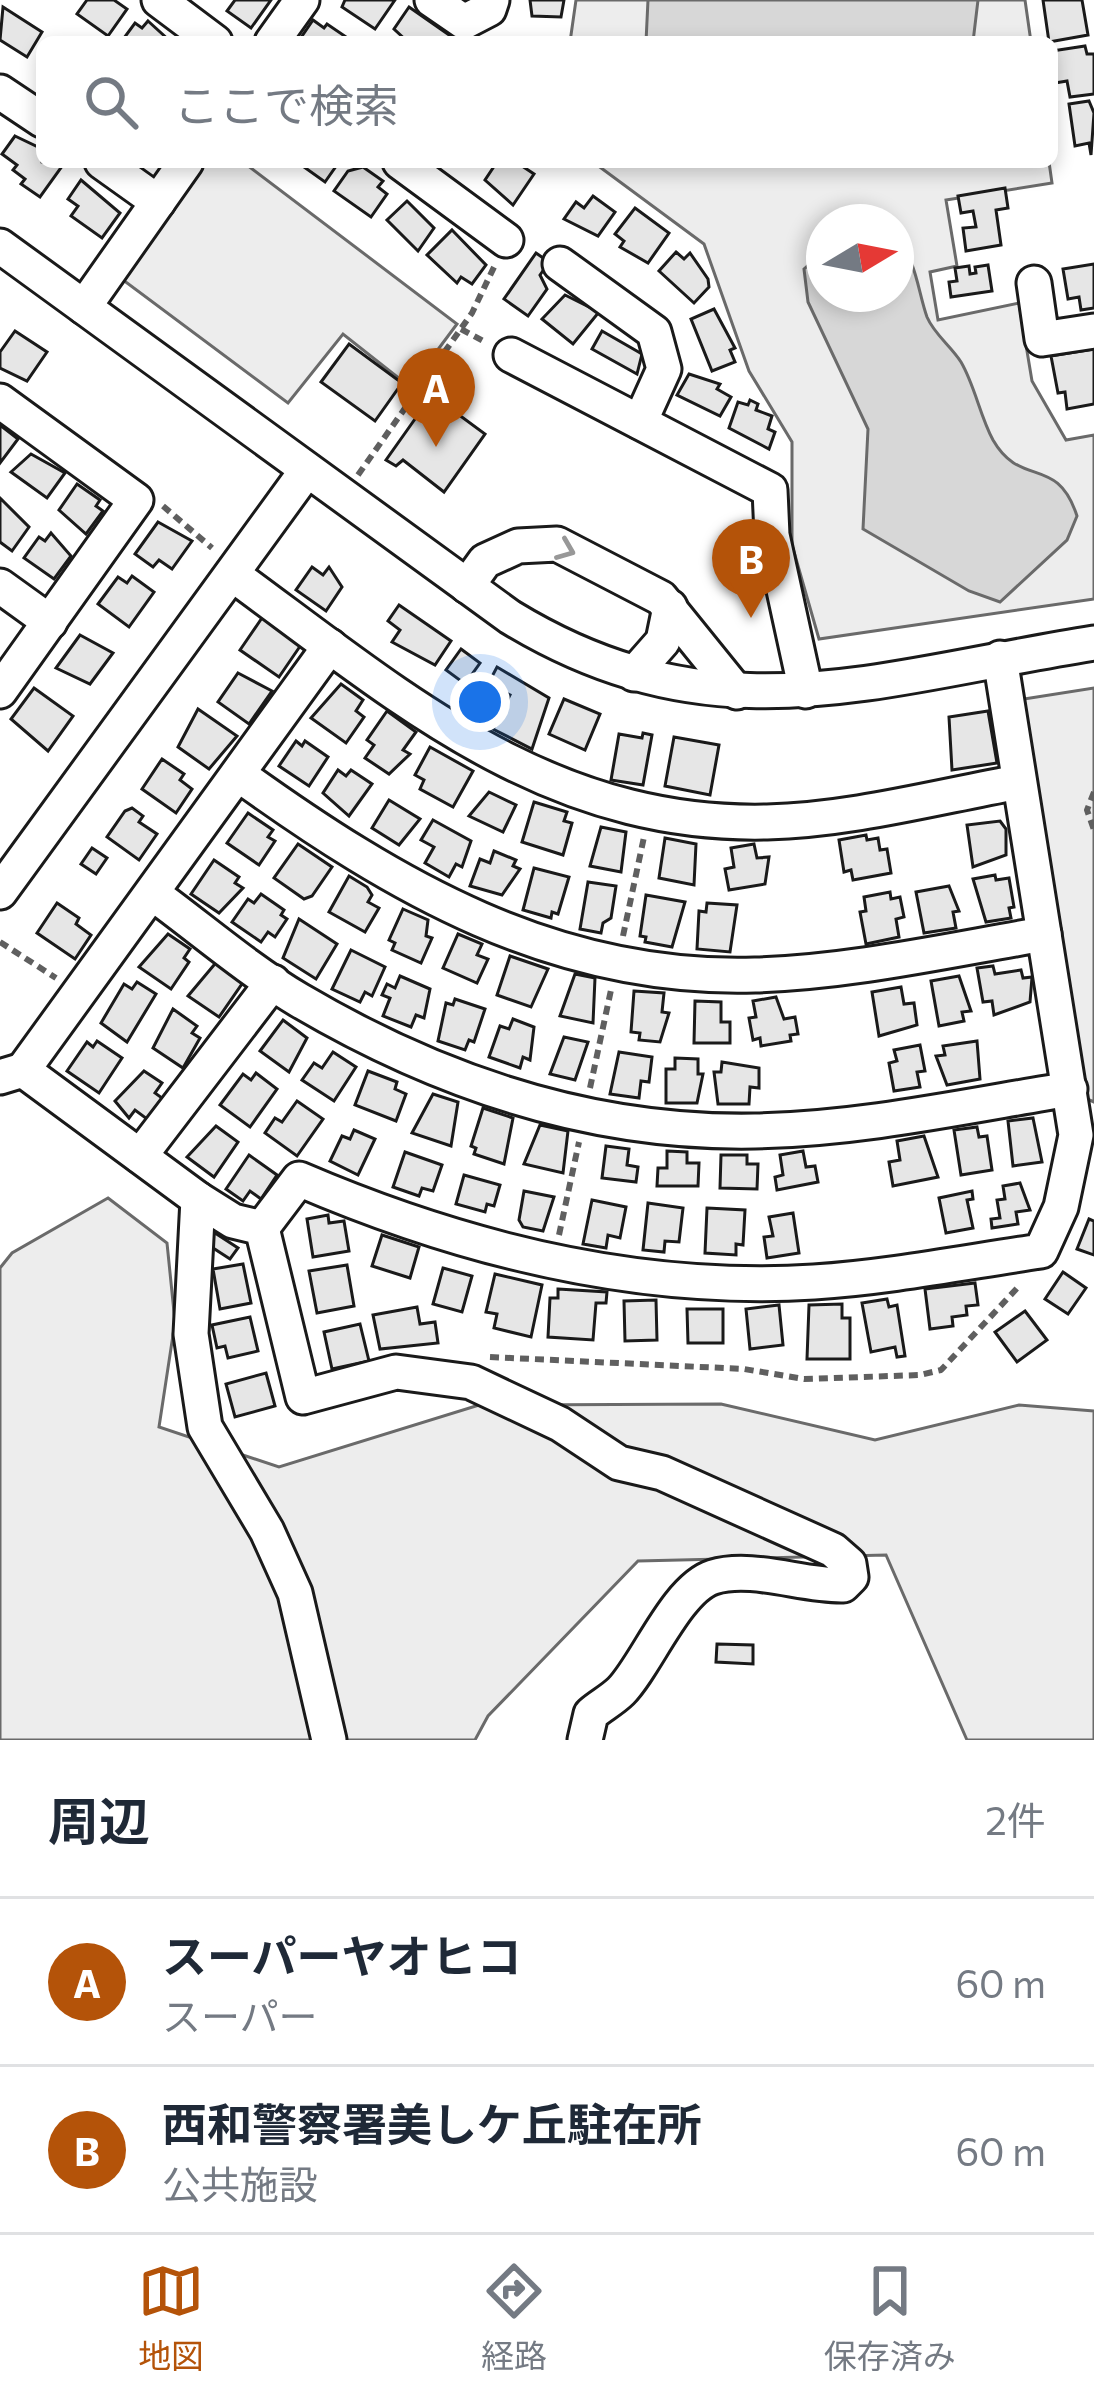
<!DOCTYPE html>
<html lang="ja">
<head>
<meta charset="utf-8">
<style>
  :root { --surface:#fff; --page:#f6f6f7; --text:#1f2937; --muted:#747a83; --line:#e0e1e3; --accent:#b45309 }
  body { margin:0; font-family:Commissioner,"Noto Sans JP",sans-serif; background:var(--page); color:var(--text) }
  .compass { position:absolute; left:806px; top:204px; width:108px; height:108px; border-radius:50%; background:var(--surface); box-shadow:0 6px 18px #0003; rotate:80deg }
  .you { position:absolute; left:480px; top:702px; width:42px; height:42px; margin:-30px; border:9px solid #fff; border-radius:50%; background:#1a73e8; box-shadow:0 0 0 18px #1a73e833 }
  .badge { display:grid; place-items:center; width:78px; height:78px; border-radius:50%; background:var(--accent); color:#fff; font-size:39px; font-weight:700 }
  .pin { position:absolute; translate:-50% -99px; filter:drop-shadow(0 3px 6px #0008) }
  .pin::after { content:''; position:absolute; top:63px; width:42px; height:36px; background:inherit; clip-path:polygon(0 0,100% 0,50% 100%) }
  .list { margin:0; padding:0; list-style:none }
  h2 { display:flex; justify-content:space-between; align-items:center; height:156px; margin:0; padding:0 48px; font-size:51px }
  h2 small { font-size:39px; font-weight:400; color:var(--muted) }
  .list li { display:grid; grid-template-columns:78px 1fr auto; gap:36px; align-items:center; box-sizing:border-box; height:168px; padding:0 48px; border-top:3px solid var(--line) }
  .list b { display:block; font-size:45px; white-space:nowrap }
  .list p { margin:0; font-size:39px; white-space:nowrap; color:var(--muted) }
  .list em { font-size:39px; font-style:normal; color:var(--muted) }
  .icon { flex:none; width:66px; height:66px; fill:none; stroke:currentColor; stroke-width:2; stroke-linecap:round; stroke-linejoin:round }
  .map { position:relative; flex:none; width:1094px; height:1740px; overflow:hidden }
  .search { position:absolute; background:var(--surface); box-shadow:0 6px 18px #0003; left:36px; right:36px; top:36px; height:132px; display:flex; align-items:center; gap:30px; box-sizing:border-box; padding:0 42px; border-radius:18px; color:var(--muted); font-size:45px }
  .sheet { height:492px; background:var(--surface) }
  nav { display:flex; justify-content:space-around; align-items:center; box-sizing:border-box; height:168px; border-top:3px solid var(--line); background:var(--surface); font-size:33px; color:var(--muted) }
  nav a { display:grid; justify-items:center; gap:6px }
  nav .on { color:var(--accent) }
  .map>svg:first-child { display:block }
</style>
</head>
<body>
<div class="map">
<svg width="1094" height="1740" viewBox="0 0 1094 1740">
  <rect width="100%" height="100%" fill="#fff"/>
  <g fill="#ededed" stroke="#6a6a6a" stroke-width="3" fill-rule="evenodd">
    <polygon points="576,0 1025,0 1031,42 570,42"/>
    <polygon points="202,162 243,162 457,324 410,387 343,334 288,403 115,274"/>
    <path d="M593,162H1049L1052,183L946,200L957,266L930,272L938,320L1019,303L1032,381L1066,440L1094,435V599L819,639L792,545V442L749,371L704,244ZM824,222H896V294H824Z"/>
    <polygon points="1094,688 1094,1102 1087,1099 1024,699"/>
    <polygon points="108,1198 167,1243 175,1322 159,1427 279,1467 479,1405 721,1404 875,1440 1019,1405 1094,1411 1094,1740 967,1740 886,1555 638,1561 488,1716 475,1740 0,1740 0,1268 12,1253"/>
  </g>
  <g fill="#d7d7d7" stroke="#6a6a6a" stroke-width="3">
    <polygon points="648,0 978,0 973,42 646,42"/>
    <path d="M896,240C916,257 918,292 927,317C934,334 951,346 961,362C975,386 980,416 993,440C1021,489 1057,454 1077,516L1067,540L1000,602L969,591L863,529L868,429L808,302L804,269L824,251V294H896Z"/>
  </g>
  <g fill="#e6e6e6" stroke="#1a1a1a" stroke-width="3">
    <polygon points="87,0 114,0 127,9 108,36 77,14"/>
    <polygon points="235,0 271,0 251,28 227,11"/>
    <polygon points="395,0 375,29 342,7 345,0"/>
    <polygon points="530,0 564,0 561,17 532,16"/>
    <polygon points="1043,0 1082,0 1088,35 1049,42"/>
    <polygon points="3,7 42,32 27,57 0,40"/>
    <polygon points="409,7 452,37 449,42 408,42 394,29"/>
    <polygon points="313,20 324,28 327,24 352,41 298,42"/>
    <polygon points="148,21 171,42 121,42 135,23 142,28"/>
    <polygon points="1085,46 1087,54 1094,54 1094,94 1070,97 1067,81 1055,83 1052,51"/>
    <polygon points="1089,101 1094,113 1091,155 1089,143 1075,146 1069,104"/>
    <polygon points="15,136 42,149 42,162 63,165 40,197 21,184 25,179 13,170 17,165 2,154"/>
    <polygon points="297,162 339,162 325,182"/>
    <polygon points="497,162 516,162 534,174 513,205 485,180"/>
    <polygon points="363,167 383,181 378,187 387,194 371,217 334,191 348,171"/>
    <polygon points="81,180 120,213 102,238 71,216 78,206 68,199"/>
    <polygon points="1005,188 1008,208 996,210 1001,245 966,251 963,228 976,227 973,211 961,213 958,196"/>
    <polygon points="593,196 615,212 598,236 564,219 576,202 584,208"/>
    <polygon points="407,201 434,228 418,251 387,220"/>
    <polygon points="635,208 669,233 648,263 620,247 624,241 615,234"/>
    <polygon points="452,230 486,265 472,284 461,277 457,283 427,255"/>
    <polygon points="676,252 684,259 690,253 708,279 709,287 694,303 659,271"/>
    <polygon points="536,253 549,262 540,275 547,289 528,316 504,299"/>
    <polygon points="1094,264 1094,308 1081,310 1079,297 1068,299 1063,269"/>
    <polygon points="988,265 992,291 951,297 949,282 957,281 955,268 969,266 970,274 976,273 975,267"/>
    <polygon points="565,295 599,312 573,344 542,319"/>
    <polygon points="714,309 735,348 730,350 735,362 712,371 691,319"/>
    <polygon points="15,331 47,352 27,381 0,368 0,352"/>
    <polygon points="602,331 642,354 637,374 592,349"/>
    <polygon points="349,344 402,383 375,421 321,382"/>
    <polygon points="1094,349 1094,404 1067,409 1065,392 1058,393 1051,356"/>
    <polygon points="689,374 720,384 717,389 731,397 720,416 677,395"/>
    <polygon points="432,395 485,434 444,492 403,460 396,466 386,460"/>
    <polygon points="750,400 758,404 756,410 772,416 768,429 775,432 769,449 729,428 738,402 748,405"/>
    <polygon points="0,425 18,439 0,463"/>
    <polygon points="31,454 65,473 47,498 11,472"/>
    <polygon points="77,484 100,500 96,506 103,511 86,534 59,510"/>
    <polygon points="0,498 29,527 12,551 0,542"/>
    <polygon points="158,522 192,541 172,569 159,560 153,567 135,554"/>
    <polygon points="51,533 71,556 54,579 24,558 39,537 45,541"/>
    <polygon points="312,567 323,575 329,567 342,587 326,611 296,590"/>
    <polygon points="132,576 154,592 129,627 98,604 118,577 127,583"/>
    <polygon points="399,605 451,641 435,665 392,642 400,630 388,621"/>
    <polygon points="266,612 305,639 279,677 240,650"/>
    <polygon points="80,635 113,653 90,684 56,668"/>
    <polygon points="461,649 480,663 465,684 446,670"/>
    <polygon points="497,667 549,698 532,749 493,729 510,695 488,684"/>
    <polygon points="238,673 272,691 249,724 218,702"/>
    <polygon points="341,684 363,700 356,711 364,717 346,743 311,718"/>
    <polygon points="34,688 73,716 48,751 11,719"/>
    <polygon points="564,699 600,714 585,750 549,734"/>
    <polygon points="198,709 237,736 209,769 178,747"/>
    <polygon points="387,711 416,732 403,750 410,754 389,774 365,758 374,745 367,740"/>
    <polygon points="988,711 997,763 952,770 949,717"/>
    <polygon points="643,733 652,735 643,785 611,780 619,734 642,738"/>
    <polygon points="674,737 719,745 710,795 665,786"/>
    <polygon points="296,741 302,746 305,741 328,757 309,786 279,766"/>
    <polygon points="430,747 473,771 453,807 420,789 424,780 415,775"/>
    <polygon points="162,759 184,774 180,780 192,789 176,813 142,789"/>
    <polygon points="338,770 346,776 351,770 372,784 349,816 323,793"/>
    <polygon points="489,792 516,805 503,832 469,816"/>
    <polygon points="389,800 420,819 399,845 372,828"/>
    <polygon points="534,802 567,812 564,821 572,823 563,855 522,842"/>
    <polygon points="132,808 143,816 139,822 157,834 139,860 107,837 125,811"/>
    <polygon points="248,813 273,830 268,837 275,841 259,865 227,843"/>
    <polygon points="433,820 471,841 462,867 456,864 449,877 425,863 434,847 421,840"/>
    <polygon points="1000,821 1006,829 1006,855 973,867 967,825"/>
    <polygon points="601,827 626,832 621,872 590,866"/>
    <polygon points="866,835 867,840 878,838 880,850 887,849 891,873 853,880 851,870 844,872 839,840"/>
    <polygon points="665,838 696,844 694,885 659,878"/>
    <polygon points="298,844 332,867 312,896 304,899 274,878"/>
    <polygon points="754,844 757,858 769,857 765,884 729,890 725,869 734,867 731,848"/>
    <polygon points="92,848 107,858 96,874 81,864"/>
    <polygon points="494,851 516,860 513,866 520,869 502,895 470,886 480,859 490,863"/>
    <polygon points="214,860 239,877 235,883 243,888 219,913 191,894"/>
    <polygon points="534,868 569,877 558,914 552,912 551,918 523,910"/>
    <polygon points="995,875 996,880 1009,878 1014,907 1009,908 1011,918 986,922 973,879"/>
    <polygon points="349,876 367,887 372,895 368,902 379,908 365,932 329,912"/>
    <polygon points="588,882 616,886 611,918 603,923 601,933 580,929"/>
    <polygon points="949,886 959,911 953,912 956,928 924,933 916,892"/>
    <polygon points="890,892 891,899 900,897 904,917 896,919 899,937 866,944 860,912 866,911 864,897"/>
    <polygon points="261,894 284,910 281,915 287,919 275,937 268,932 261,942 232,922 248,899 254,903"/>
    <polygon points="646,895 685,902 672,947 645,942 646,937 640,936"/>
    <polygon points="57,903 79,918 76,924 91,935 75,959 37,933"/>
    <polygon points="707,903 737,905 730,952 697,949 699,911 706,912"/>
    <polygon points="403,909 428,920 426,936 432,938 421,963 392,950 395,943 389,940"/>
    <polygon points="299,919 337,944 316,979 283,958"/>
    <polygon points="168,934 190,949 184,958 189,962 171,989 139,967"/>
    <polygon points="458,934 482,944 477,955 488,959 477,983 443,968"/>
    <polygon points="351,950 385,967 372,996 365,992 360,1002 332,989"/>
    <polygon points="510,956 548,969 531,1007 497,995"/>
    <polygon points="219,959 246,978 219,1017 188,996"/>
    <polygon points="993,966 995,974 1021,970 1023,978 1032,977 1030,1002 994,1015 992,1001 983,1002 977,968"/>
    <polygon points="575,974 595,978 593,1023 560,1016"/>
    <polygon points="400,976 430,989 424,1018 416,1015 411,1027 383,1016 390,998 382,995 387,984 395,988"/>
    <polygon points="959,976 971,1011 962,1012 964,1021 939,1026 931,981"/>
    <polygon points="137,982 156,994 127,1042 101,1023 124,984 132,989"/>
    <polygon points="901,987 904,1004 914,1003 917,1025 879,1036 872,992"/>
    <polygon points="634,991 664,993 662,1012 669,1013 660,1042 639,1040 640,1033 631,1032"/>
    <polygon points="776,997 784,1019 795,1017 798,1034 790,1035 791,1041 761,1046 760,1038 753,1040 749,1018 756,1017 753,1001"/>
    <polygon points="455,999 485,1009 474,1042 469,1040 465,1050 438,1041 446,1003 453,1005"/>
    <polygon points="695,1001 721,1002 721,1022 730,1022 730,1043 694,1043"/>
    <polygon points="173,1009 197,1026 192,1033 200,1038 183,1068 153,1048"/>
    <polygon points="513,1019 534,1027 530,1060 523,1057 520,1068 489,1057 500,1026 509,1029"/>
    <polygon points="283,1020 307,1038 289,1072 260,1051"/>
    <polygon points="564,1037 588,1042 575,1080 550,1074"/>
    <polygon points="97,1041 122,1058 99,1093 67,1071 87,1042 93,1047"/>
    <polygon points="977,1041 980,1079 947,1085 936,1056 945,1055 943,1046"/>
    <polygon points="920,1045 925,1071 917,1072 920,1087 894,1091 889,1063 897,1061 894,1050"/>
    <polygon points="333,1052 356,1067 334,1101 302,1080 314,1063 322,1068"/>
    <polygon points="619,1052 652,1057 649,1082 641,1081 639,1098 610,1094"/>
    <polygon points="675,1058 698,1059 698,1074 703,1074 697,1103 666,1103 666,1069 675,1069"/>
    <polygon points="722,1062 759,1068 759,1088 750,1087 749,1104 718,1104 714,1072 721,1072"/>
    <polygon points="144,1071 162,1083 155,1093 162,1098 147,1119 135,1110 129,1118 115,1101"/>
    <polygon points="368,1071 397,1082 395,1089 406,1094 396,1121 355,1105"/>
    <polygon points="256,1073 277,1089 250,1127 220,1105 243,1074 251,1080"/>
    <polygon points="433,1094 458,1102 451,1146 412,1133"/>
    <polygon points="297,1101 323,1119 297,1156 265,1133 275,1118 282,1122"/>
    <polygon points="483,1108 513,1118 504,1164 474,1154 476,1148 471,1146"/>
    <polygon points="1033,1118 1042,1162 1013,1166 1008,1121"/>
    <polygon points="540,1125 568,1131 563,1173 524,1164"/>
    <polygon points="216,1126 238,1142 214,1177 187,1157"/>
    <polygon points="977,1127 979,1137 987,1136 992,1170 961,1175 954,1130"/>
    <polygon points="354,1130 375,1139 358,1175 330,1161 342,1136 350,1139"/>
    <polygon points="924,1136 938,1177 893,1186 889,1162 900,1160 897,1141"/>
    <polygon points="606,1146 629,1149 627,1165 638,1167 636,1182 602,1178"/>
    <polygon points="667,1151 687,1152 687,1163 699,1163 698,1186 657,1186 658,1168 667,1168"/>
    <polygon points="803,1151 806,1167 815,1166 818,1182 777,1190 775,1177 783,1175 780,1155"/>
    <polygon points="405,1152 442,1165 433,1191 422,1188 419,1196 393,1187"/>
    <polygon points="249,1155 277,1175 261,1199 250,1191 243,1201 226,1189"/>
    <polygon points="721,1155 747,1155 747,1164 758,1164 757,1189 720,1188"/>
    <polygon points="464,1175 500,1185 494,1206 487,1204 485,1212 456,1204"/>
    <polygon points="1020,1183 1030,1210 1016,1212 1018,1224 992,1228 991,1219 1000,1218 997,1200 1005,1199 1003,1186"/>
    <polygon points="524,1191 554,1197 543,1231 523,1227 519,1220"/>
    <polygon points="972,1191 973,1199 967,1200 973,1228 946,1233 939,1198"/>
    <polygon points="592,1200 626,1207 620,1238 608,1235 606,1248 583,1244"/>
    <polygon points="648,1203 683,1208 679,1242 665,1241 664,1252 643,1250"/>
    <polygon points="707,1208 745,1210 743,1245 736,1244 736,1255 705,1253"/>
    <polygon points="793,1213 799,1253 767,1258 764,1237 773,1236 769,1217"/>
    <polygon points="328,1215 329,1223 344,1221 349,1251 313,1257 307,1219"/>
    <polygon points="1089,1219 1094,1221 1094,1255 1077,1249"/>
    <polygon points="215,1233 238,1248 230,1259 207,1244"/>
    <polygon points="382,1235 419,1247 410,1278 372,1266"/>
    <polygon points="243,1264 251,1303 220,1309 213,1269"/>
    <polygon points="347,1265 354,1306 317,1313 309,1271"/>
    <polygon points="443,1268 472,1276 462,1312 433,1304"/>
    <polygon points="1063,1272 1086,1288 1068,1314 1045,1299"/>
    <polygon points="495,1274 542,1285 531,1337 494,1328 497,1314 486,1312"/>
    <polygon points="975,1283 978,1305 966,1306 967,1315 952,1317 953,1326 930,1329 925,1289"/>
    <polygon points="558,1289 607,1292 606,1303 596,1303 593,1340 548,1337 550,1298 558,1298"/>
    <polygon points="887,1299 889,1307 897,1305 905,1356 897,1357 895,1347 871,1352 862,1303"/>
    <polygon points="656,1300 657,1340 625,1341 624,1301"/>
    <polygon points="842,1304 842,1318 850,1318 850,1359 807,1359 809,1305"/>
    <polygon points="779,1305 783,1345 750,1349 746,1309"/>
    <polygon points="417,1307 420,1324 435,1322 438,1343 380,1349 373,1315"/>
    <polygon points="687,1309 723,1309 723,1343 688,1343"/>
    <polygon points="1025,1311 1047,1340 1017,1362 995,1332"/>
    <polygon points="250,1317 258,1351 228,1358 225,1346 217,1348 212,1325"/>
    <polygon points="360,1324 369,1361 332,1369 324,1332"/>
    <polygon points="266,1373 275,1406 235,1417 226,1384"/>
    <polygon points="717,1644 753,1645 753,1664 716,1662"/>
  </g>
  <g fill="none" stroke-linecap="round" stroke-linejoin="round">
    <defs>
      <g id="minor">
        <polyline points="159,0 215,42"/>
        <polyline points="432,0 464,22 489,9 492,0"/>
        <polyline points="272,42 302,0"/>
        <polyline points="0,92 42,120"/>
        <polyline points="102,162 158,202"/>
        <polyline points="400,162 506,240"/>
        <path d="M0,246L510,617C715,742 875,678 1094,643"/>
        <polyline points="560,264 654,332 664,369 640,422"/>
        <polyline points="1034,283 1042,339 1094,331"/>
        <polyline points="84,307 186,162"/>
        <polyline points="511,355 770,490 772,535 806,691"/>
        <polyline points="0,401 136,500 0,691"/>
        <path d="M232,574C399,696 546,827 767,822C851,820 936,797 1019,782"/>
        <polyline points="0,586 50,622"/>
        <polyline points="467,586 485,561 518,546 557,544 661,598 737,692"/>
        <polyline points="634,674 663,641 670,607"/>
        <path d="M238,774C395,887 554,981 755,975C852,972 949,950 1044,934"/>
        <polyline points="0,892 307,470"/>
        <path d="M152,893C200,928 247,969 299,1000C438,1082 592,1134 755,1131C861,1129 966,1106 1070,1089"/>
        <polyline points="23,1070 330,646"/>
        <polyline points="0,1077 23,1070 198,1199 191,1334 205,1427 267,1531 295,1593 329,1740"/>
        <polyline points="140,1156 273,982"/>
        <path d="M198,1199L233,1221L262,1228L303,1397L396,1372L471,1382L560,1424L619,1463L662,1473L833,1550L849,1564L851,1577L843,1585C803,1586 752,1565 713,1577C676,1589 646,1666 621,1691C612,1700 600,1706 591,1714L585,1740"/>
        <path d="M262,1228L299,1179C462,1249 635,1293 814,1282C890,1277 966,1262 1041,1251L1061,1207L1076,1135L1000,658"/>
      </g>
    </defs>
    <use href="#minor" stroke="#1a1a1a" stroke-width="39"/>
    <g stroke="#5f5f5f" stroke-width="6" stroke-dasharray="9 6" stroke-linecap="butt">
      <polyline points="461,329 487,343"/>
      <polyline points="358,475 472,313 495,265"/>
      <polyline points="163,506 212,548"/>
      <polyline points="1094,792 1087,810 1094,830"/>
      <polyline points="623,936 644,837"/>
      <polyline points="0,942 56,978"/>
      <polyline points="590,1088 611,990"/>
      <polyline points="559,1235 579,1142"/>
      <polyline points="490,1357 744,1369 804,1379 920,1375 941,1370 1020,1285"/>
    </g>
    <use href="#minor" stroke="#fff" stroke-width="33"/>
  </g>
  <defs><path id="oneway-chevron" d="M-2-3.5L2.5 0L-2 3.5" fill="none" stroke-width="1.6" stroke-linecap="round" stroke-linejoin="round" transform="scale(3)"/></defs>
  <use stroke="#989898" href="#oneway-chevron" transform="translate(566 550) rotate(22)"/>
</svg>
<svg class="compass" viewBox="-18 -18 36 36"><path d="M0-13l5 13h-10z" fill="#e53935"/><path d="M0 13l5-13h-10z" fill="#747a83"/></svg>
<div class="you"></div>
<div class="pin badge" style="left:436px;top:447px">A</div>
<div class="pin badge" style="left:751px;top:618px">B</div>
<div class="search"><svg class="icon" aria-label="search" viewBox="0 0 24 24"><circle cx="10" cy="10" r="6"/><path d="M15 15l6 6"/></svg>ここで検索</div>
</div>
<section class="sheet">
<h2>周辺<small>2件</small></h2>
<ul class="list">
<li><span class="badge">A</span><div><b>スーパーヤオヒコ</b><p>スーパー</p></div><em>60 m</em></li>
<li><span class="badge">B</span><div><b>西和警察署美しケ丘駐在所</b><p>公共施設</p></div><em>60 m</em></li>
</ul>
</section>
<nav>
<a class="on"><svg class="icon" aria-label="map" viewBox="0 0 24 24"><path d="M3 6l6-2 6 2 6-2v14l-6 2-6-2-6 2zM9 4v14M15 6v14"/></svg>地図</a>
<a><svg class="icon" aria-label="directions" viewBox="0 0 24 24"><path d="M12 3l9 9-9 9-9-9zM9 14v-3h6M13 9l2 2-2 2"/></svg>経路</a>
<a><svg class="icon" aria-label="saved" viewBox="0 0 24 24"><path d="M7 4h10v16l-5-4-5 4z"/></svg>保存済み</a>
</nav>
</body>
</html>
